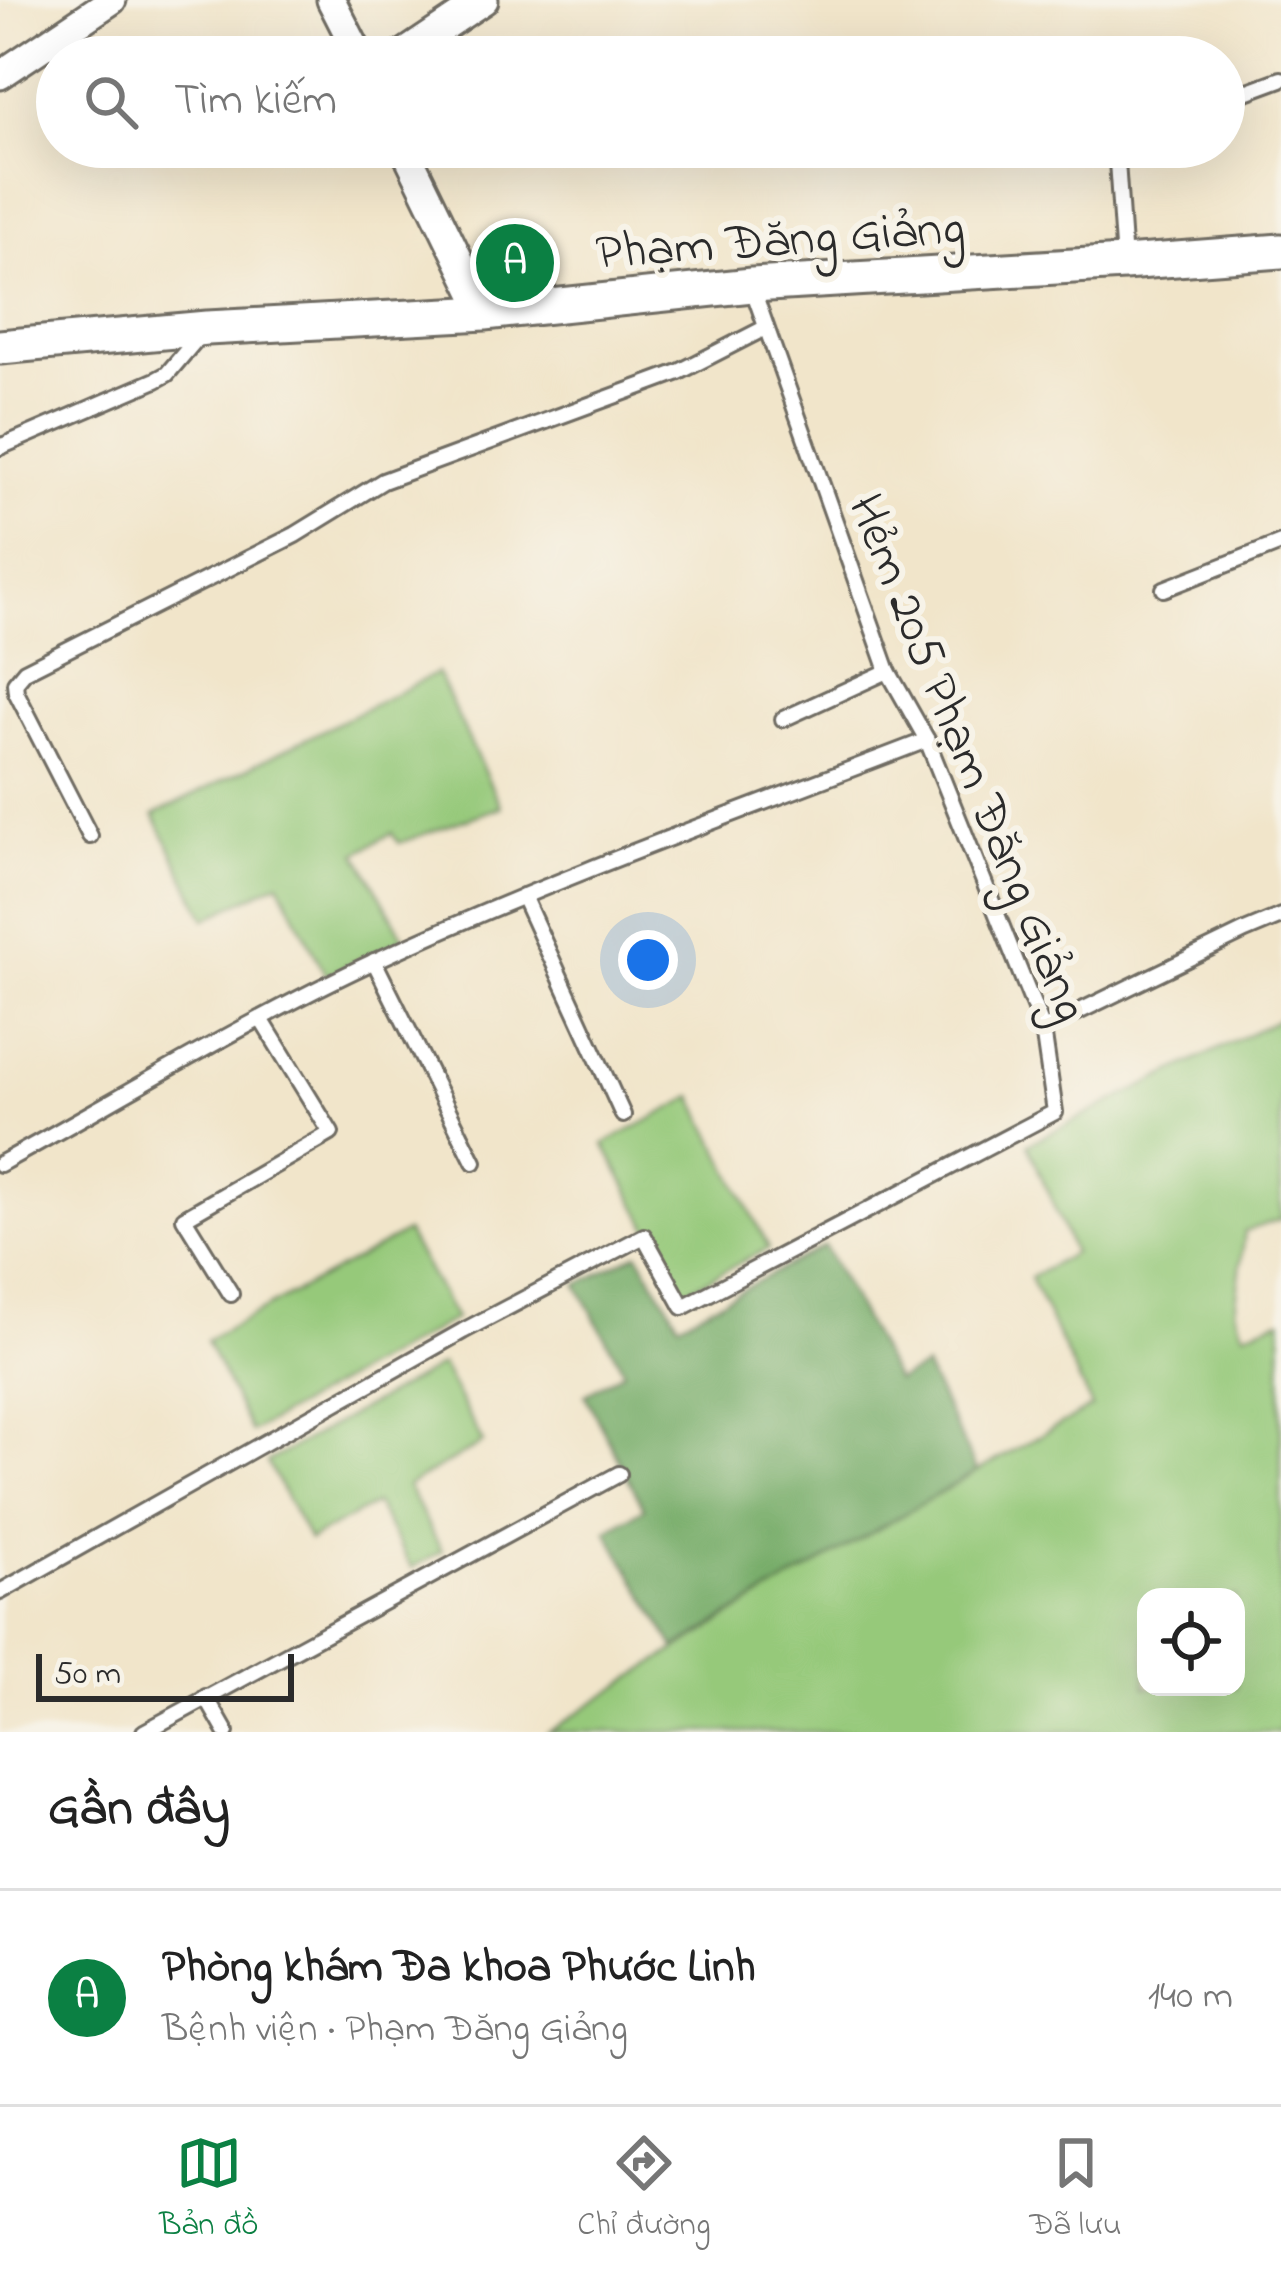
<!DOCTYPE html>
<html lang="vi">
<head>
<meta charset="utf-8">
<style>
  :root { --surface:#fff; --page:#f6f6f6; --text:#222; --muted:#767676; --line:#e0e0e0; --accent:#0b8043 }
  body { margin:0; font-family:"Indie Flower",sans-serif; background:var(--page); color:var(--text) }
  .controls { position:absolute; right:36px; bottom:36px; display:grid; overflow:hidden; border-radius:24px; box-shadow:0 12px 48px #0002 }
  .controls button { width:108px; height:108px; display:grid; place-items:center; padding:0; border:0; border-bottom:3px solid var(--line); background:var(--surface); color:var(--text); font:60px sans-serif }
  .scale { position:absolute; left:36px; bottom:30px; width:258px; box-sizing:border-box; padding-left:12px; border:6px solid #2b2b2b; border-top:0; font-size:33px; line-height:42px; white-space:nowrap; color:#2b2b2b; -webkit-text-stroke:9px #f7f3e8; paint-order:stroke }
  .you { position:absolute; left:648px; top:960px; width:42px; height:42px; margin:-30px; border:9px solid #fff; border-radius:50%; background:#1a73e8; box-shadow:0 0 0 18px #1a73e833 }
  .badge { display:grid; place-items:center; width:78px; height:78px; border-radius:50%; background:var(--accent); color:#fff; font-size:39px; font-weight:700 }
  .pin { position:absolute; translate:-50% -50%; border:6px solid #fff; box-shadow:0 3px 12px #0006 }
  .list { margin:0; padding:0; list-style:none }
  h2 { display:flex; justify-content:space-between; align-items:center; height:156px; margin:0; padding:0 48px; font-size:51px }
  h2 small { font-size:39px; font-weight:400; color:var(--muted) }
  .list li { display:grid; grid-template-columns:78px 1fr auto; gap:36px; align-items:center; box-sizing:border-box; height:216px; padding:0 48px; border-top:3px solid var(--line) }
  .list b { display:block; font-size:45px; white-space:nowrap }
  .list p { margin:0; font-size:39px; white-space:nowrap; color:var(--muted) }
  .list em { font-size:39px; font-style:normal; color:var(--muted) }
  .icon { flex:none; width:66px; height:66px; fill:none; stroke:currentColor; stroke-width:2; stroke-linecap:round; stroke-linejoin:round }
  .map { position:relative; flex:none; width:1281px; height:1732px; overflow:hidden }
  .search { position:absolute; background:var(--surface); box-shadow:0 12px 48px #0002; left:36px; right:36px; top:36px; height:132px; display:flex; align-items:center; gap:30px; box-sizing:border-box; padding:0 42px; border-radius:66px; color:var(--muted); font-size:45px }
  .sheet { height:372px; background:var(--surface) }
  nav { display:flex; justify-content:space-around; align-items:center; box-sizing:border-box; height:168px; border-top:3px solid var(--line); background:var(--surface); font-size:33px; color:var(--muted) }
  nav a { display:grid; justify-items:center; gap:6px }
  nav .on { color:var(--accent) }
  .map>svg:first-child { display:block }
</style>
</head>
<body>
<div class="map">
<svg width="1281" height="1732" viewBox="0 0 1281 1732">
  <rect width="100%" height="100%" fill="#f7f3e8"/>
  <filter id="ink" filterUnits="userSpaceOnUse"><feTurbulence type="fractalNoise" baseFrequency=".00833" numOctaves="2"/><feDisplacementMap in="SourceGraphic" scale="24" xChannelSelector="R" yChannelSelector="G"/><feConvolveMatrix kernelMatrix="1 2 1 2 8 2 1 2 1" color-interpolation-filters="sRGB"/></filter>
  <filter id="wash" filterUnits="userSpaceOnUse"><feTurbulence type="fractalNoise" baseFrequency=".004" numOctaves="4" result="noise"/><feDisplacementMap in="SourceGraphic" scale="48" xChannelSelector="R" yChannelSelector="G"/><feGaussianBlur stdDeviation="2.7" result="paint"/><feColorMatrix in="noise" values="0 0 0 0 0 0 0 0 0 0 0 0 0 0 0 0 0 1.4 0 .05"/><feComposite in="paint" operator="in"/></filter>
  <g filter="url(#wash)">
    <rect width="100%" height="100%" fill="#f1e5ca"/>
    <g fill="#96c97a" stroke="#607a52" stroke-width="3" fill-rule="evenodd">
      <polygon points="437,673 501,807 399,843 392,833 357,853 404,938 326,976 279,882 206,919 154,815"/>
      <path d="M1281,1018V1219L1245,1231L1235,1310L1244,1333L1281,1319V1732H549C725,1615 907,1509 1092,1407L1030,1278L1073,1253L1028,1144ZM1146,1597H1236V1687H1146Z"/>
      <polygon points="693,1097 769,1248 683,1292 604,1144"/>
      <polygon points="406,1232 455,1319 251,1432 206,1341"/>
      <polygon points="441,1365 483,1443 407,1486 442,1551 412,1568 375,1504 309,1540 267,1462"/>
    </g>
    <polygon fill="#78ad6a" stroke="#526c4a" stroke-width="3" points="824,1246 896,1381 925,1367 977,1471 675,1648 607,1531 644,1508 585,1395 624,1371 577,1285 638,1253 679,1323"/>
  </g>
  <g filter="url(#ink)">
    <g fill="none" stroke-linecap="round" stroke-linejoin="round">
      <defs>
        <g id="service">
          <polyline points="1224,100 1281,79"/>
          <polyline points="1116,147 1124,262"/>
          <polyline points="0,447 156,380 167,374 199,336"/>
          <polyline points="1164,589 1281,543"/>
          <polyline points="783,719 888,671"/>
          <polyline points="90,836 16,692 15,683 25,671 295,535 383,481 679,372 765,328"/>
          <polyline points="523,896 623,1115"/>
          <polyline points="374,961 474,1162"/>
          <polyline points="1043,1029 1245,931 1281,916"/>
          <path d="M0,1164C125,1095 248,1020 377,960C556,877 743,811 927,740"/>
          <polyline points="231,1294 184,1218 331,1133 261,1019"/>
          <polyline points="0,1592 463,1331 644,1236 683,1307 1055,1112 1043,1029 927,740 888,671 752,287"/>
          <polyline points="206,1697 226,1732"/>
          <polyline points="144,1732 619,1474"/>
        </g>
        <g id="minor">
          <polyline points="331,0 360,57"/>
          <polyline points="399,57 484,0"/>
          <polyline points="0,75 112,0"/>
          <polyline points="404,147 485,313"/>
        </g>
        <polyline id="tertiary" points="0,347 207,328 485,313 752,285 1124,263 1281,251"/>
      </defs>
      <use href="#service" stroke="#706c63" stroke-width="20"/>
      <use href="#minor" stroke="#706c63" stroke-width="33"/>
      <use href="#tertiary" stroke="#706c63" stroke-width="39"/>
      <use href="#service" stroke="#fff" stroke-width="14"/>
      <use href="#minor" stroke="#fff" stroke-width="27"/>
      <use href="#tertiary" stroke="#fff" stroke-width="33"/>
    </g>
  </g>
  <g text-anchor="middle" stroke-width="12" stroke-linejoin="round" paint-order="stroke">
    <g font-size="51" fill="#2b2b2b" stroke="#f7f3e8">
      <text transform="translate(780 237) rotate(-4)" y="18">Phạm Đăng Giảng</text>
      <text transform="translate(971 757) rotate(68)" y="18">Hẻm 205 Phạm Đăng Giảng</text>
    </g>
  </g>
</svg>
<div class="controls">
<button><svg class="icon" aria-label="locate" viewBox="0 0 24 24"><circle cx="12" cy="12" r="6"/><path d="M12 2v4M12 18v4M2 12h4M18 12h4"/></svg></button>
</div>
<div class="scale">50 m</div>
<div class="you"></div>
<div class="pin badge" style="left:515px;top:263px">A</div>
<div class="search"><svg class="icon" aria-label="search" viewBox="0 0 24 24"><circle cx="10" cy="10" r="6"/><path d="M15 15l6 6"/></svg>Tìm kiếm</div>
</div>
<section class="sheet">
<h2>Gần đây<small></small></h2>
<ul class="list">
<li><span class="badge">A</span><div><b>Phòng khám Đa khoa Phước Linh</b><p>Bệnh viện · Phạm Đăng Giảng</p></div><em>140 m</em></li>
</ul>
</section>
<nav>
<a class="on"><svg class="icon" aria-label="map" viewBox="0 0 24 24"><path d="M3 6l6-2 6 2 6-2v14l-6 2-6-2-6 2zM9 4v14M15 6v14"/></svg>Bản đồ</a>
<a><svg class="icon" aria-label="directions" viewBox="0 0 24 24"><path d="M12 3l9 9-9 9-9-9zM9 14v-3h6M13 9l2 2-2 2"/></svg>Chỉ đường</a>
<a><svg class="icon" aria-label="saved" viewBox="0 0 24 24"><path d="M7 4h10v16l-5-4-5 4z"/></svg>Đã lưu</a>
</nav>
</body>
</html>
